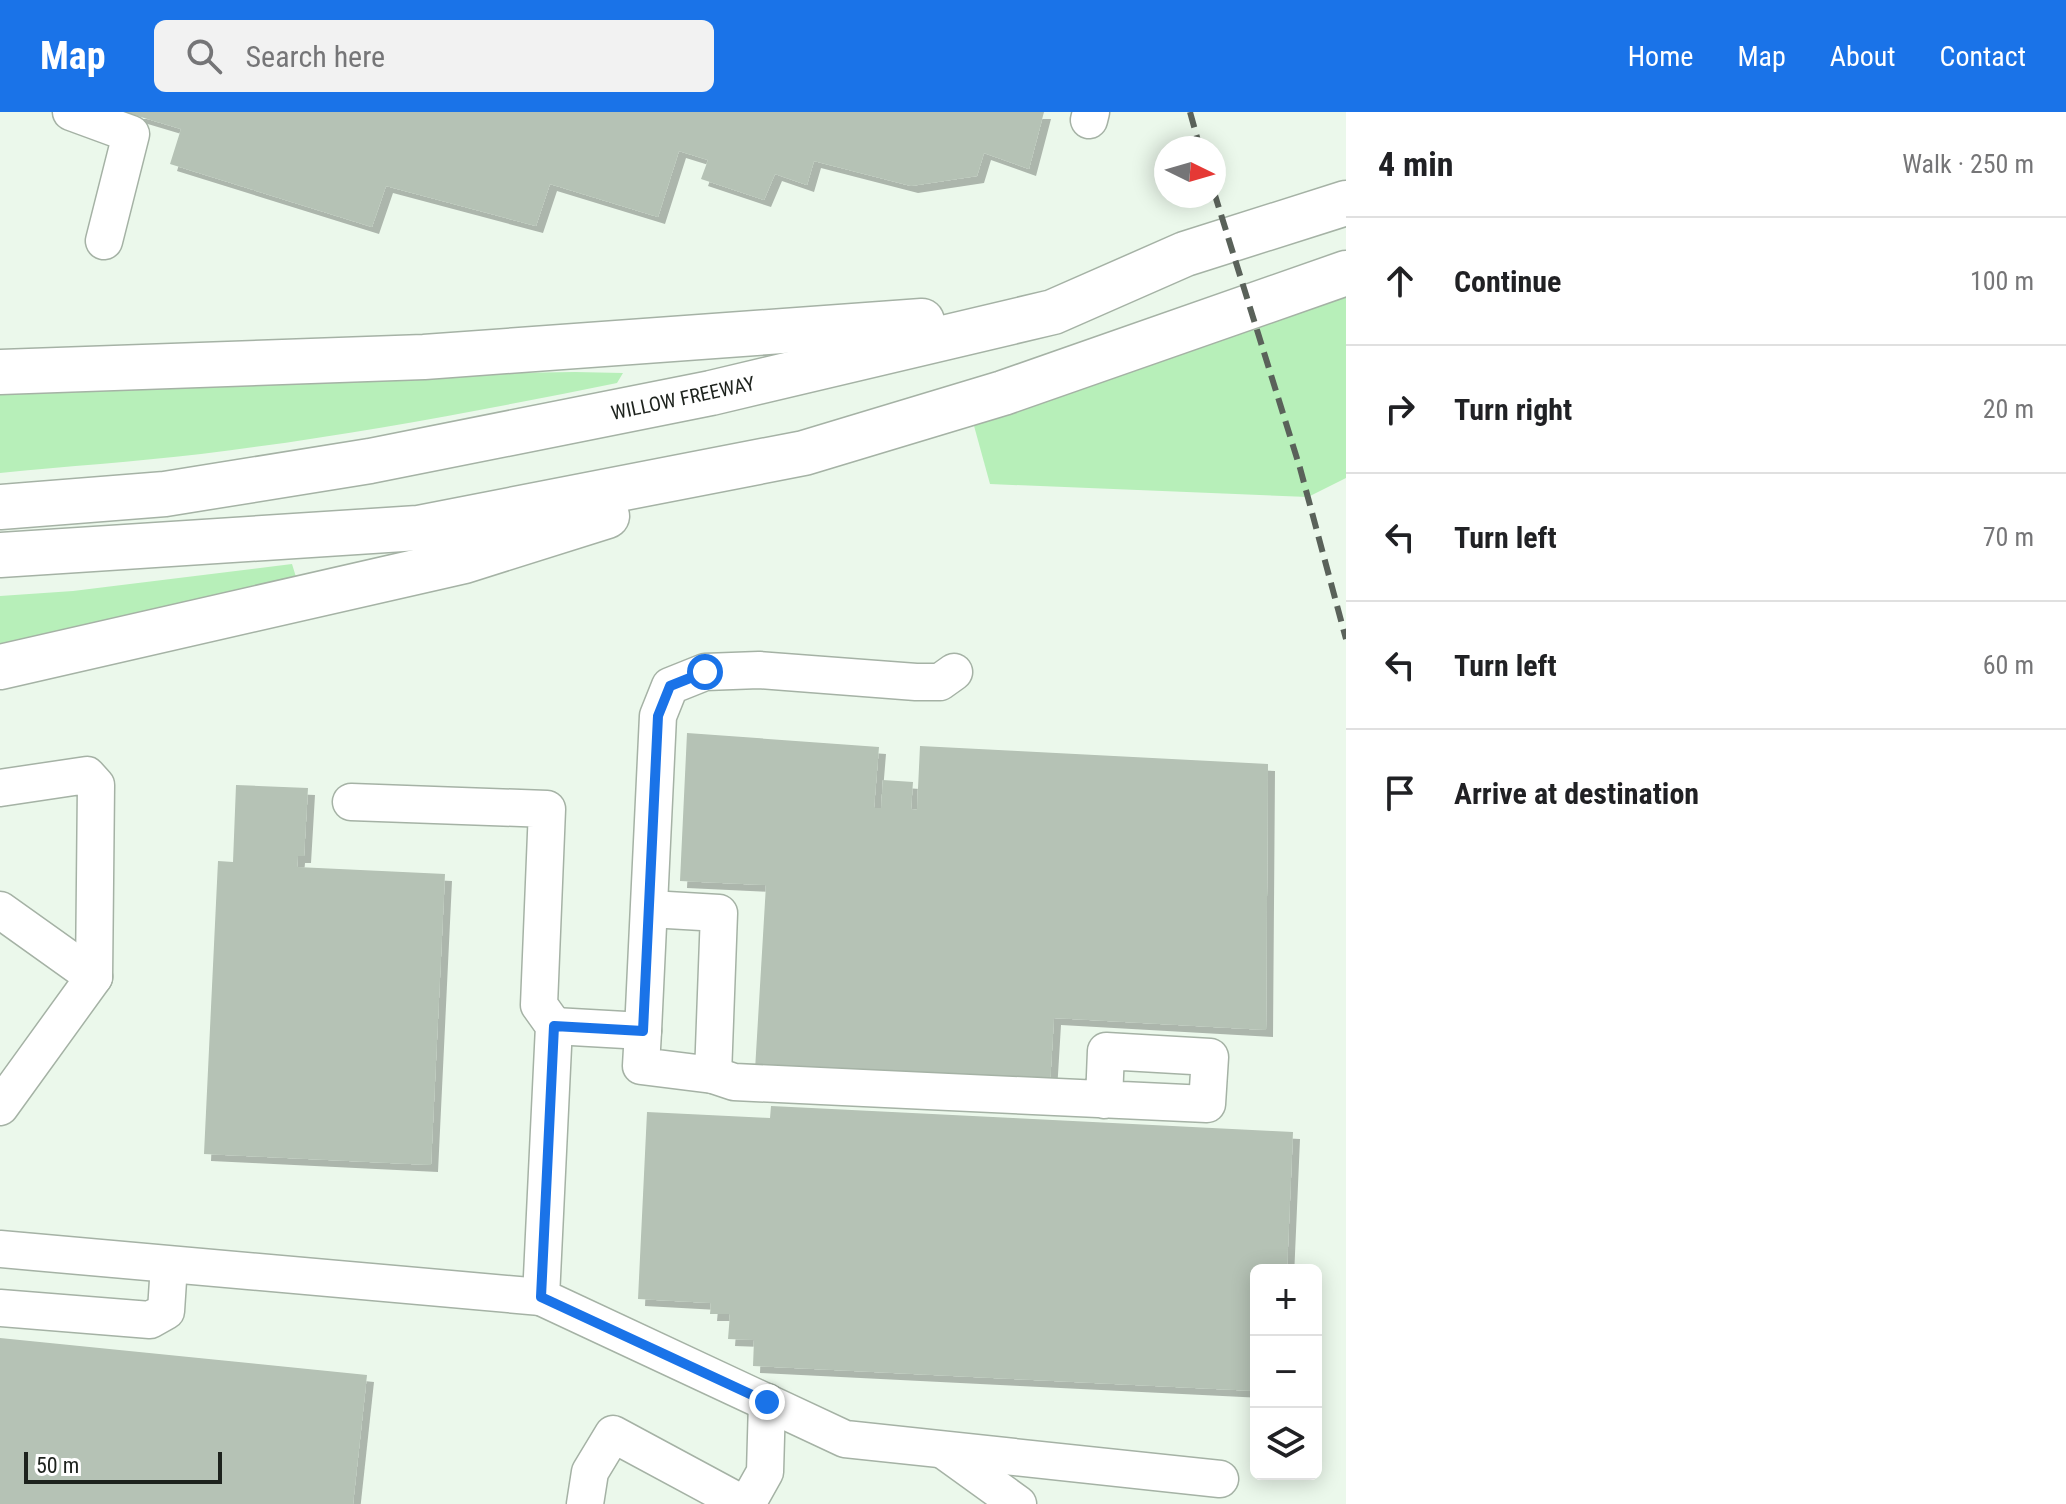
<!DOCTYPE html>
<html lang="en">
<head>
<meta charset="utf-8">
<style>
  :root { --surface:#fff; --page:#f2f2f2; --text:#202124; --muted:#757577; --line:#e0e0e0; --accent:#1a73e8 }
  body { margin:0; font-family:"Roboto Condensed",sans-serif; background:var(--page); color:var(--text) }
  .controls { position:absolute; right:24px; bottom:24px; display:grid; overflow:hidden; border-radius:12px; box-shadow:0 4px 20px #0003 }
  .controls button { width:72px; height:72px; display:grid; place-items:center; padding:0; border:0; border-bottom:2px solid var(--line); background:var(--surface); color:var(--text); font:40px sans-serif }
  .compass { position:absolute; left:1154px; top:24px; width:72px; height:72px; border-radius:50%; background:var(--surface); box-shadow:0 4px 20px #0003; rotate:95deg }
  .scale { position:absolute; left:24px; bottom:20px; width:198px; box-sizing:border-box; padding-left:8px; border:4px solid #1d221d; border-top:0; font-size:22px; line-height:28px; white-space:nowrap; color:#1d221d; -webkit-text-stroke:6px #fff; paint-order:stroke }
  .stop { position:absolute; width:24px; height:24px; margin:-18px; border:6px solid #1a73e8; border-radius:50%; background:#fff }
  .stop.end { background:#1a73e8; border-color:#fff; box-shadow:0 2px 8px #0008 }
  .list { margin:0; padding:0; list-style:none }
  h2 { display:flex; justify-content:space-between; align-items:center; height:104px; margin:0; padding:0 32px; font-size:34px }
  h2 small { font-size:26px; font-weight:400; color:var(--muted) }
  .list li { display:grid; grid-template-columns:52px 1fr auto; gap:24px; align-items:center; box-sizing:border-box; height:128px; padding:0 32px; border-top:2px solid var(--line) }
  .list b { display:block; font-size:30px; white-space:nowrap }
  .list em { font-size:26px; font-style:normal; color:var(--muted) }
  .icon { flex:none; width:44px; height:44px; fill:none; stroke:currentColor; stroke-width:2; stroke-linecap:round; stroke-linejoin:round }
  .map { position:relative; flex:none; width:1346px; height:1392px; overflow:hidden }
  header { display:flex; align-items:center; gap:48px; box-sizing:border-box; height:112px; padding:0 40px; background:var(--accent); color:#fff }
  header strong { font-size:38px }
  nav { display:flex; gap:44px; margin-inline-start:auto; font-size:28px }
  .search { width:560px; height:72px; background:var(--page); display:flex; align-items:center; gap:20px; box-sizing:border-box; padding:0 28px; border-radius:12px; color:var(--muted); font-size:30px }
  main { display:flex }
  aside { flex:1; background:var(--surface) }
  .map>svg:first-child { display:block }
</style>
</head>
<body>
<header>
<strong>Map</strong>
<div class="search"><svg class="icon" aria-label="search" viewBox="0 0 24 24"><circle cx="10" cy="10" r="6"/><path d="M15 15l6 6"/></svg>Search here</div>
<nav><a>Home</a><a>Map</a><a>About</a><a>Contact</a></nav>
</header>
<main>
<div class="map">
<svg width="1346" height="1392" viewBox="0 0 1346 1392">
  <defs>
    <filter id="shadow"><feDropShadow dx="7" dy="7" stdDeviation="0" flood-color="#0004"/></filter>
  </defs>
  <rect width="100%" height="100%" fill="#ebf8eb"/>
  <g fill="#b7efb9">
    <polygon points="1346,161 1346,366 1308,385 990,372 968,292"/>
    <path d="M575,260L623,261L617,271C479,299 340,325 201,342C134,350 67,354 0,361V276L215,266Z"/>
    <polygon points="292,452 296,465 0,537 0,484 73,479"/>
  </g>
  <g fill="#b5c2b5" filter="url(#shadow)">
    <polygon points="124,0 1044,0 1029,57 984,41 977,64 911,74 814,49 807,73 775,62 764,88 701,67 708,48 679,39 658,105 550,72 536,114 386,74 372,115 170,52 181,17"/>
    <polygon points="687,621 879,635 874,696 881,696 883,668 913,670 911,697 917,698 920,634 1268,652 1266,918 1054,906 1050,972 755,958 766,773 680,769"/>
    <polygon points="236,673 308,676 304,744 298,744 297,755 445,762 431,1053 204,1042 218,749 233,750"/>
    <polygon points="771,994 1293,1020 1287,1158 1256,1158 1256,1279 753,1254 754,1228 728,1227 730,1202 710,1202 711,1191 638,1187 647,1000 770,1006"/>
    <polygon points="0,1226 367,1263 353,1392 0,1392"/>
  </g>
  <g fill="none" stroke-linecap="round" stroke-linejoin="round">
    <defs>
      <g id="minor">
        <polyline points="71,0 131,22 104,129"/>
        <polyline points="1089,8 1091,0"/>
        <polyline points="0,676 87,663 96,673 94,865"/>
        <polyline points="351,690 547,697 539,893 554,914 541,1185 845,1327 1220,1367"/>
        <polyline points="0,798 94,865 0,995"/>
        <polyline points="554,914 643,919 658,604 670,574 705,560 759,558 916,570 940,570 954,560"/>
        <polyline points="643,919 641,954 713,963 719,801 650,797"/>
        <polyline points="713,963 734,970 1207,992 1210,945 1106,939 1104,988"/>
        <polyline points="0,1137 541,1185"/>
        <polyline points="0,1196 150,1208 166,1199 169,1153"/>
        <polyline points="943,1338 1018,1392"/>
        <polyline points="585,1392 590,1360 613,1322 743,1392"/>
        <polyline points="747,1392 765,1360 767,1290"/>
      </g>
      <g id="highway">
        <polyline points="0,260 424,245 922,209"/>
        <polyline points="0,395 165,382 370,349 711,281 1053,200 1185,142 1346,91"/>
        <polyline points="0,443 418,416 804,341 1003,281 1346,161"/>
        <polyline points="0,555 464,449 607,404"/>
      </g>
    </defs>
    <use href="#minor" stroke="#a5b2a5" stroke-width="39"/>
    <use href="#highway" stroke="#a5b2a5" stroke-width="47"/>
    <use href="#minor" stroke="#fff" stroke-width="36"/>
    <use href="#highway" stroke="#fff" stroke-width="44"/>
    <g stroke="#5a625a" stroke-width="6" stroke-dasharray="16 8" stroke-linecap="butt">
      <polyline points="1190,0 1200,36"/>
      <polyline points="1214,80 1300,356 1346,527"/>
    </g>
  </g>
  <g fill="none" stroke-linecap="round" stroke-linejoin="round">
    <polyline stroke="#1a73e8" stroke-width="10" points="705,560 670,574 658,604 643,919 554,914 541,1185 767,1290"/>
  </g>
  <g text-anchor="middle" stroke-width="6" stroke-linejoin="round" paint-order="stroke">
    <g font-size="20" fill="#1d221d" stroke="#fff">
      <text transform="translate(683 286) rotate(-12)" y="7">WILLOW FREEWAY</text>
    </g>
  </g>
</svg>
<div class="controls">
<button>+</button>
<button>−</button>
<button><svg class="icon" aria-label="layers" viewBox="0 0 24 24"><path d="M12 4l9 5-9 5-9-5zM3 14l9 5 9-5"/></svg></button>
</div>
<svg class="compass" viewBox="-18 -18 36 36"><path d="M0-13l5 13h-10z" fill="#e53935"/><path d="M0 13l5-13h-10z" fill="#757577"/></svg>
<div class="scale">50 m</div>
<div class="stop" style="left:705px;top:560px"></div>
<div class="stop end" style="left:767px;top:1290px"></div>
</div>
<aside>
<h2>4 min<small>Walk · 250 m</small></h2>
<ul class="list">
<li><svg class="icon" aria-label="ahead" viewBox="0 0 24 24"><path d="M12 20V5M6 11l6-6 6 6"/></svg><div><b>Continue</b></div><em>100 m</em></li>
<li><svg class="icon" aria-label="right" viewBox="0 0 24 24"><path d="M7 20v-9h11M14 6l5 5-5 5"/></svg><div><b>Turn right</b></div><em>20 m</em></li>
<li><svg class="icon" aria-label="left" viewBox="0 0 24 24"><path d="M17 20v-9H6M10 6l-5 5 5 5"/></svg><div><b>Turn left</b></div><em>70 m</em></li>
<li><svg class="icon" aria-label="left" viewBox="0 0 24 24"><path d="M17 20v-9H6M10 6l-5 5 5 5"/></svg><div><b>Turn left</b></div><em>60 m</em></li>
<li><svg class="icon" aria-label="arrive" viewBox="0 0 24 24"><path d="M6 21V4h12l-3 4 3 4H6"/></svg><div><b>Arrive at destination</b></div></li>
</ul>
</aside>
</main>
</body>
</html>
